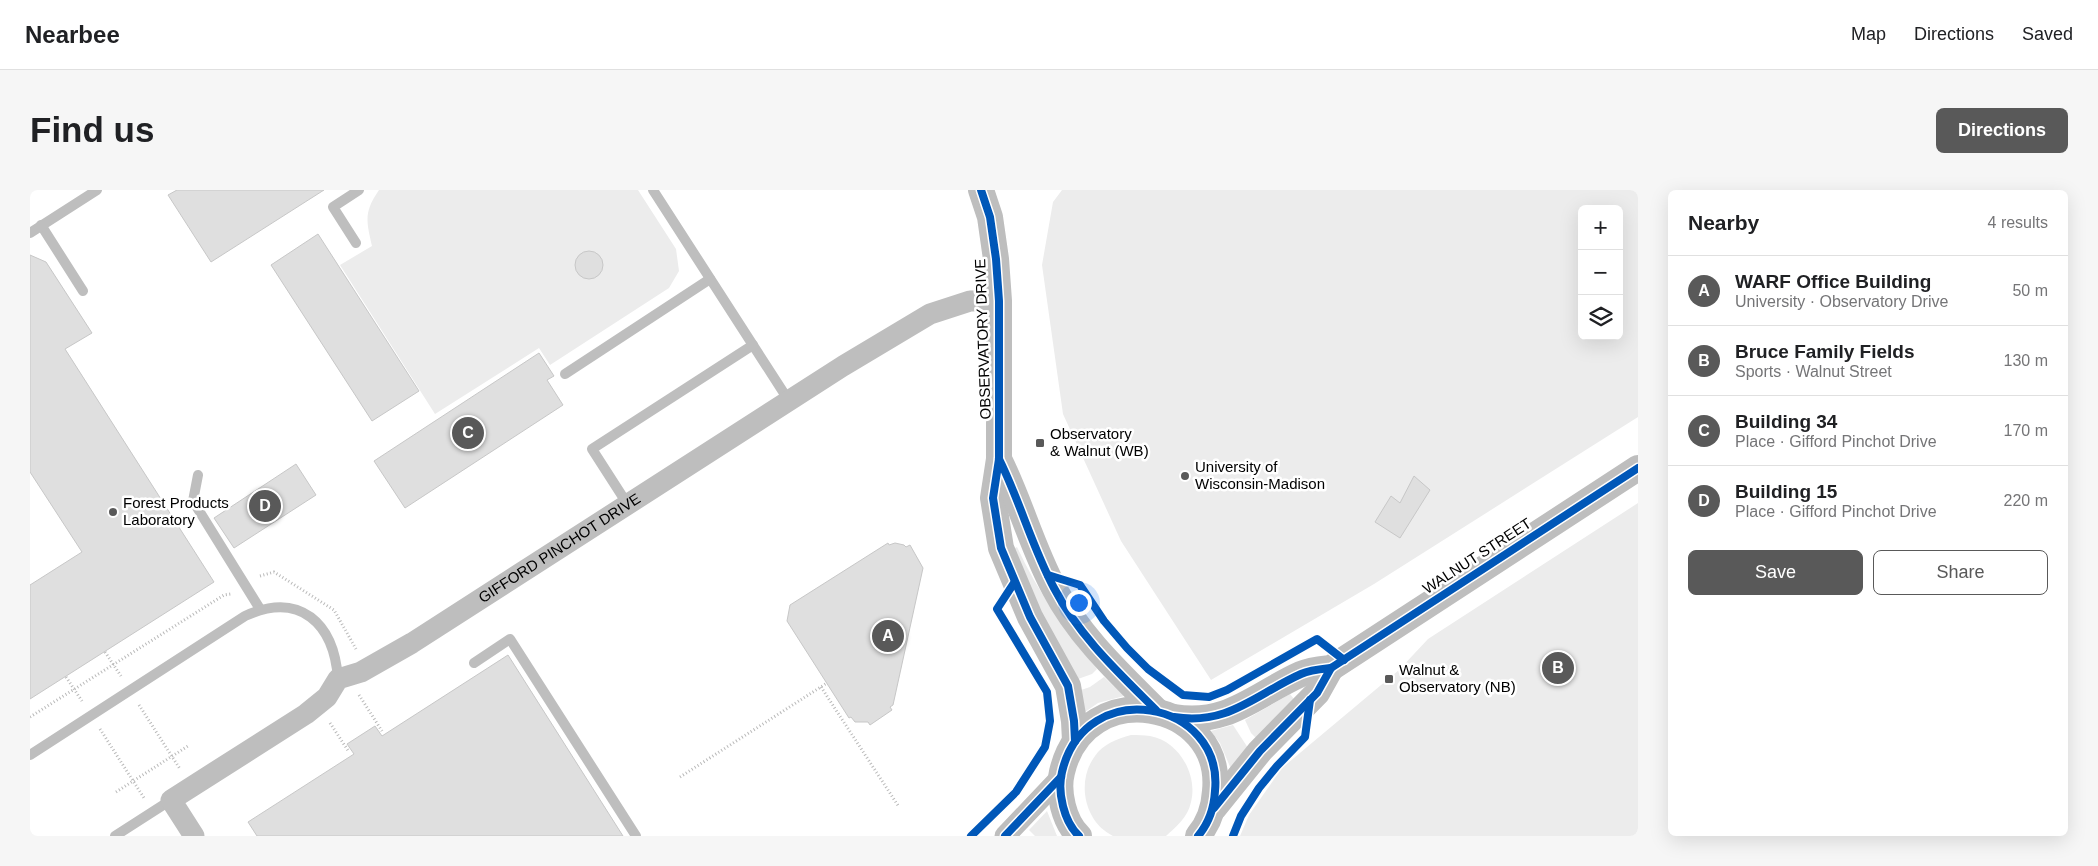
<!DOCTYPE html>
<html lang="en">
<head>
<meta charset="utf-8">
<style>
  :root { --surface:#fff; --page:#f6f6f6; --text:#202124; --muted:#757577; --line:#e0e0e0; --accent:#595959 }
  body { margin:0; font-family:Arial,sans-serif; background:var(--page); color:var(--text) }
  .controls { position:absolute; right:15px; top:15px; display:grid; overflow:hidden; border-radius:8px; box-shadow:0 5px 20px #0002 }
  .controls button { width:45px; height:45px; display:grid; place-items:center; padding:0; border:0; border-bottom:1px solid var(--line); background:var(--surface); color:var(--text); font:25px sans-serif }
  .you { position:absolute; left:1048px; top:412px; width:18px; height:18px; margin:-12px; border:4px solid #fff; border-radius:50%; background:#1a73e8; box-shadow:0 0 0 8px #1a73e833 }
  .badge { display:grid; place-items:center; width:32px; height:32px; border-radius:50%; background:var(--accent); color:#fff; font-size:16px; font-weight:700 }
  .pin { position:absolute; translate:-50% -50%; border:2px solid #fff; box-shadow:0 1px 5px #0006 }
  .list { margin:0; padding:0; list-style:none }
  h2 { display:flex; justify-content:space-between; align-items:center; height:65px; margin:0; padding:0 20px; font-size:21px }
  h2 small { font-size:16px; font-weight:400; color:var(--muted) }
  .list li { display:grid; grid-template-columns:32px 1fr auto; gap:15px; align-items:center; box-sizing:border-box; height:70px; padding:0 20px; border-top:1px solid var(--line) }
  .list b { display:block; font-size:19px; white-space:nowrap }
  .list p { margin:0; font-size:16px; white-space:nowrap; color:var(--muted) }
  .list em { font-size:16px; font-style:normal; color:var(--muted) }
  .actions { display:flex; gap:10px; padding:15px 20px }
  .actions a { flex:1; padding:11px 0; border:1px solid var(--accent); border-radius:8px; text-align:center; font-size:18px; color:var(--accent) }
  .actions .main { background:var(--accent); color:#fff }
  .icon { flex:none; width:28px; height:28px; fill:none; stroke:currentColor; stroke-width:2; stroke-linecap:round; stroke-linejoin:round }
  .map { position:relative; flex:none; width:1608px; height:646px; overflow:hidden; border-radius:8px }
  header { display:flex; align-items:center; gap:30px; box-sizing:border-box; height:70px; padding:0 25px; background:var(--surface); border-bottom:1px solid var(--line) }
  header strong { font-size:24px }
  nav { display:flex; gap:28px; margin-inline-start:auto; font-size:18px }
  .intro { display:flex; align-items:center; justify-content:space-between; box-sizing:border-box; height:120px; padding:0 30px }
  h1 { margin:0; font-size:35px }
  .button { padding:12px 22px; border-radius:8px; background:var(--accent); color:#fff; font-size:18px; font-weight:700 }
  main { display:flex; gap:30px; padding:0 30px }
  aside { flex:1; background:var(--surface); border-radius:8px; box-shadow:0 5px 20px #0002 }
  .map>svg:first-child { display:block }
</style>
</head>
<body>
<header>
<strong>Nearbee</strong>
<nav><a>Map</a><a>Directions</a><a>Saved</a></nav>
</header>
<div class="intro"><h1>Find us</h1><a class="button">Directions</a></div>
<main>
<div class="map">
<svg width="1608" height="646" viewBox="0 0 1608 646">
  <rect width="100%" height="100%" fill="#fff"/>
  <g fill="#ececec" fill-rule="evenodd">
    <path d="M349,0H608L646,59L649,81L639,98L520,175L509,158L405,224L310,75L342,56C336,30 334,22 349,0Z"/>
    <path d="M1032,0H1608V227L1344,394L1181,490L1091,351L1033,224L1012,75L1023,12ZM1552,19H1589V146H1552Z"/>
    <polygon points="1608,313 1608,646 1210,646 1219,625 1252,578 1369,480 1398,449"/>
    <path d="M987,357C1008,402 1035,441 1067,479L1062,484L1048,489L1019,441L983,359Z"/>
    <polygon points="1074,487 1094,506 1068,513 1055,522 1051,500 1060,497"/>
    <polygon points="1260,504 1264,509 1226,548 1221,543 1215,530"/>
    <polygon points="1203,535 1218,558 1201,579 1190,553 1181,541"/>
    <path d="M1101,545C1107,545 1114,545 1120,546C1149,551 1168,585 1161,612C1158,627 1146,637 1136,646H1083C1054,632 1046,591 1065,566C1073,554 1087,549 1101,545Z"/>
    <polygon points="1017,621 1027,646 1005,646 999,640"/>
  </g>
  <g fill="#dfdfdf" stroke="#c7c7c7">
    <polygon points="147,0 294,0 181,72 138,5"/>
    <polygon points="288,44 389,201 342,231 241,75"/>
    <circle cx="559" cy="75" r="14"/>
    <polygon points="0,65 16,72 62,143 35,159 184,392 0,509 0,395 52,362 0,282"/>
    <polygon points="509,163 524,186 517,190 533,215 375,318 344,271"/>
    <polygon points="266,274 286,305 204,358 184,328"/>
    <polygon points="1384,286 1400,300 1370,348 1345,332 1361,306 1370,313"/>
    <polygon points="858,353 859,355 865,353 874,355 876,357 880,355 893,378 863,515 860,517 862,520 840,535 838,532 825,532 821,527 819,528 757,431 760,415"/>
    <polygon points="478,465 593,646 227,646 218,632 324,564 317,554 345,536 352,546"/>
  </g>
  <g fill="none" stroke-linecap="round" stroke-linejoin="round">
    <g stroke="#b9b9b9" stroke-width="3" stroke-dasharray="1 2.5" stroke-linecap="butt">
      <polyline points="230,386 244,382 304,420 326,459"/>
      <polyline points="75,462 91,486"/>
      <polyline points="36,487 52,511"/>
      <polyline points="791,497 869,617"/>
      <polyline points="329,505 352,541"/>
      <polyline points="109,515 150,579"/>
      <polyline points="0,527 194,405 201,404"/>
      <polyline points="300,533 319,562"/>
      <polyline points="70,539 114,608"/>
      <polyline points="650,587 797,493"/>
      <polyline points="86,602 158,556"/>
    </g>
    <g stroke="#bebebe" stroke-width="10">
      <polyline points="623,0 759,211"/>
      <polyline points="11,35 53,101"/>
      <polyline points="0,43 67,0"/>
      <polyline points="326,53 303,17 329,0"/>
      <polyline points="535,184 680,89"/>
      <polyline points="168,285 163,311 230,419"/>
      <polyline points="598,315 562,259 723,155"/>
      <polyline points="444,473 480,449 606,646"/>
      <path d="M0,565L215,426C270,401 304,433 308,489"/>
      <polyline points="85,646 141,610"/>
    </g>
    <g stroke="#bebebe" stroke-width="21">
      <path id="s1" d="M164,646L141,610L276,524L297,507L308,489L331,482L382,453L813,176L900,124L940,111H969"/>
      <polyline points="975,646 1031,587"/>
    </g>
    <g stroke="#bebebe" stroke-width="26">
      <polyline points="951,0 960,27 966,69 969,111 969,269 963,308 971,358 1000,427 1038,496 1044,531 1045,551"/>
      <path d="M969,269C990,311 1002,357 1024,398C1049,446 1088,482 1126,520"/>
      <path d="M1144,527C1198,536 1226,504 1271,484C1280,480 1292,479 1301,478L1608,278"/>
      <polyline points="1184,618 1230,561 1287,503 1301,478"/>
      <path d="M1049,646C1034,632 1027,602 1032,582C1055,484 1194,510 1185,601C1184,618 1179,633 1168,646"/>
    </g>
    <defs>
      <g id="cycleway">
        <polyline points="951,0 960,27 966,69 969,111 969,269 963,308 971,358 1000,427 1038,496 1044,531 1045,551"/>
        <path d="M969,269C990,311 1002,357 1024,398C1049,446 1088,482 1126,520"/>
        <polyline points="1018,385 1050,395 1074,431 1097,458 1118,479 1153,505 1179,507 1197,500 1287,449 1314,470"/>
        <path d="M1144,527C1198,536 1226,504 1271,484C1280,480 1292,479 1301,478L1608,278"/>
        <polyline points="1184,618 1230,561 1287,503 1301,478"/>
        <polyline points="941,646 986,602 1015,557 1020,531 1017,502 967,419 984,393"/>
        <polyline points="975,646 1031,587"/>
        <path d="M1049,646C1034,632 1027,602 1032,582C1055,484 1194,510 1185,601C1184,618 1179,633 1168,646"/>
        <polyline points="1203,646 1211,626 1229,598 1247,576 1275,547 1280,510"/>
      </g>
    </defs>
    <use href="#cycleway" stroke="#fff" stroke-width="11"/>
    <use href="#cycleway" stroke="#0057b8" stroke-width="8"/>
  </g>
  <g fill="#595959" stroke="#fff" stroke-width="2">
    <rect x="1005" y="248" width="10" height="10" rx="2.5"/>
    <circle cx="1155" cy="286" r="5"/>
    <circle cx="83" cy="322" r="5"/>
    <rect x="1354" y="484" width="10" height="10" rx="2.5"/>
  </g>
  <g text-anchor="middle" stroke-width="5" stroke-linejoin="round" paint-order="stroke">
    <g font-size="15" fill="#000" stroke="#fff">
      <text transform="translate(953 149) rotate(-92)" y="5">OBSERVATORY DRIVE</text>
      <text dy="5" stroke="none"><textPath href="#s1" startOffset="509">GIFFORD PINCHOT DRIVE</textPath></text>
      <text transform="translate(1447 366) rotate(-33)" y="5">WALNUT STREET</text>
    </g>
    <g font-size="15" fill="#000" stroke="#fff" text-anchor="start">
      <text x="1020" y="249">Observatory<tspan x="1020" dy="17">&amp; Walnut (WB)</tspan></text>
      <text x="1165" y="282">University of<tspan x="1165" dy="17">Wisconsin-Madison</tspan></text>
      <text x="93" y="318">Forest Products<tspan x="93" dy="17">Laboratory</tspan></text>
      <text x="1369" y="485">Walnut &amp;<tspan x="1369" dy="17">Observatory (NB)</tspan></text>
    </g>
  </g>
</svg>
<div class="controls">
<button>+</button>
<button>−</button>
<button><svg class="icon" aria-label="layers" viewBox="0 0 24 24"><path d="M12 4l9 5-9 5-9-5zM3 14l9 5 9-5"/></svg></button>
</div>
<div class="you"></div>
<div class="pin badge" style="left:858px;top:446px">A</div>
<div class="pin badge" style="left:1528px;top:478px">B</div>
<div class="pin badge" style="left:438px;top:243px">C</div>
<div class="pin badge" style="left:235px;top:316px">D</div>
</div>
<aside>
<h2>Nearby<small>4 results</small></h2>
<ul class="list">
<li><span class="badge">A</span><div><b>WARF Office Building</b><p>University · Observatory Drive</p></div><em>50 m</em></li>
<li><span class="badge">B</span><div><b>Bruce Family Fields</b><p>Sports · Walnut Street</p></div><em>130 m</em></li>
<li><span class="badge">C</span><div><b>Building 34</b><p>Place · Gifford Pinchot Drive</p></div><em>170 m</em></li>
<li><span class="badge">D</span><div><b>Building 15</b><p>Place · Gifford Pinchot Drive</p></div><em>220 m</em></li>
</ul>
<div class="actions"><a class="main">Save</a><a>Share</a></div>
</aside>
</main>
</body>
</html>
